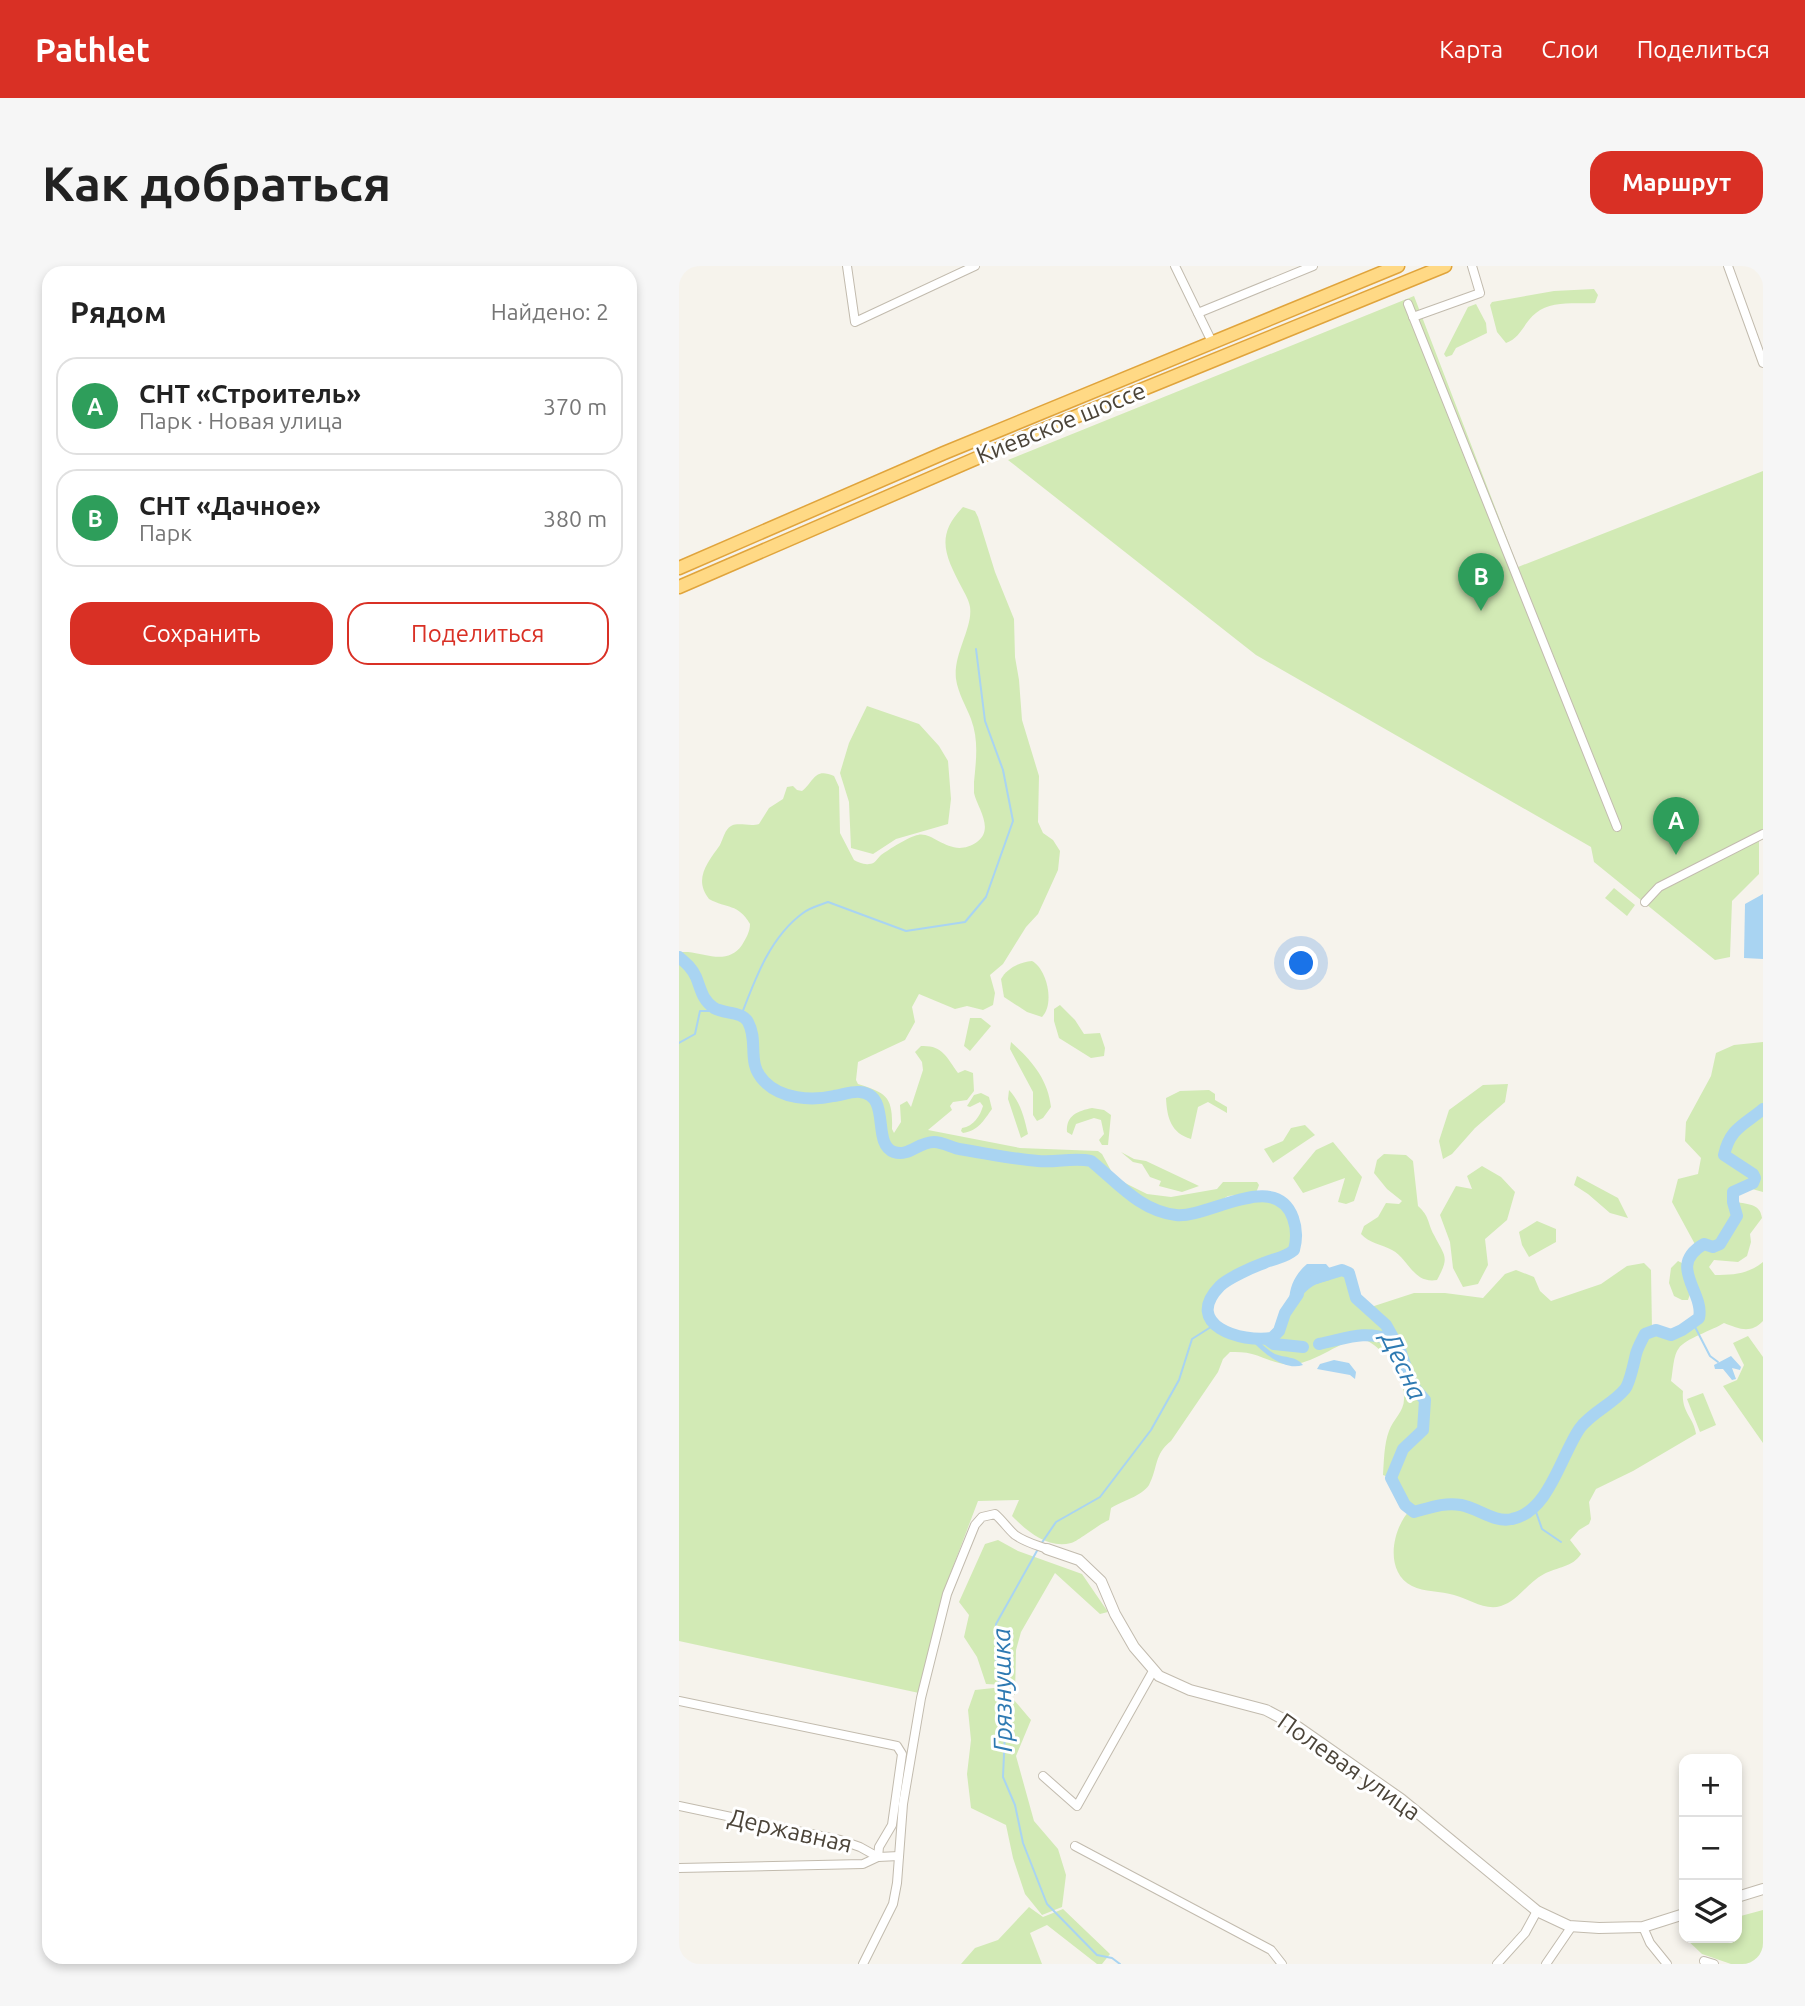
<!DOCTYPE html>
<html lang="ru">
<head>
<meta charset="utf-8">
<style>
  :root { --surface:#fff; --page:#f6f6f6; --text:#222; --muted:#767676; --line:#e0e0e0; --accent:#d93025 }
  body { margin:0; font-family:Ubuntu,sans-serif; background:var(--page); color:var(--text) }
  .controls { position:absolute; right:21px; bottom:21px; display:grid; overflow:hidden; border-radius:14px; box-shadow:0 4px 10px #0003 }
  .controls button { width:63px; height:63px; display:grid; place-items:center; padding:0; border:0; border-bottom:2px solid var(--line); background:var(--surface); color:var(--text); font:35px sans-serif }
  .you { position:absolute; left:623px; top:698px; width:24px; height:24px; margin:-18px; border:5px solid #fff; border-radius:50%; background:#1a73e8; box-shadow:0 0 0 10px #1a73e833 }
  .badge { display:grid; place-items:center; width:46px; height:46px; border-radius:50%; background:var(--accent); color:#fff; font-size:23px; font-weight:700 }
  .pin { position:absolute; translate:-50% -58px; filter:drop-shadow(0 2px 4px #0008) }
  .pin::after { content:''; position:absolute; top:37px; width:24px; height:21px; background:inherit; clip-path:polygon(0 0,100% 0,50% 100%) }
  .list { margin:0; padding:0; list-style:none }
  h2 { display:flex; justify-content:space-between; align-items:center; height:91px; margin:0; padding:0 28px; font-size:30px }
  h2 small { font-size:23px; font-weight:400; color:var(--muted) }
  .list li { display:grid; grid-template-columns:46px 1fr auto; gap:21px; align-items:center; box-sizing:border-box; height:98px; margin:0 14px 14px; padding:0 14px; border:2px solid var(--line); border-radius:21px }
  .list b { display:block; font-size:26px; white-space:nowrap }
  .list p { margin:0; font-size:23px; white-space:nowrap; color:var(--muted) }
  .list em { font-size:23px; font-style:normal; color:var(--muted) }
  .actions { display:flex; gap:14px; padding:21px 28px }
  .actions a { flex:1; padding:16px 0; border:2px solid var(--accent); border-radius:21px; text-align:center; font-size:24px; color:var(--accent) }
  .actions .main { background:var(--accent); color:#fff }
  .icon { flex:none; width:38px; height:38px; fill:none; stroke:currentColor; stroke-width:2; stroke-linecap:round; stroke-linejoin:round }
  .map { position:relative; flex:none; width:1084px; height:1698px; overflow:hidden; border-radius:21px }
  header { display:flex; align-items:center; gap:42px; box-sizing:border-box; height:98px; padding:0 35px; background:var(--accent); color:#fff }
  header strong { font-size:33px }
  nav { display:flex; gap:38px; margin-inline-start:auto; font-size:24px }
  .intro { display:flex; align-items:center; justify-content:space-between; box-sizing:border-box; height:168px; padding:0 42px }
  h1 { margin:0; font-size:49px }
  .button { padding:18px 32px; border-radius:21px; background:var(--accent); color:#fff; font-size:24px; font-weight:700 }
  main { display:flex; gap:42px; padding:0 42px }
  aside { flex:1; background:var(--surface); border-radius:21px; box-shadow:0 4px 10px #0003 }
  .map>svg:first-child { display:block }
</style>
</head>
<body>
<header>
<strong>Pathlet</strong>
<nav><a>Карта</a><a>Слои</a><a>Поделиться</a></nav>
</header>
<div class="intro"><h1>Как добраться</h1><a class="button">Маршрут</a></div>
<main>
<aside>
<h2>Рядом<small>Найдено: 2</small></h2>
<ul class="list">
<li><span class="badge" style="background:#2e9e5b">A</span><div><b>СНТ «Строитель»</b><p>Парк · Новая улица</p></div><em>370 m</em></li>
<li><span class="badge" style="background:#2e9e5b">B</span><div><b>СНТ «Дачное»</b><p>Парк</p></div><em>380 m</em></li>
</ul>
<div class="actions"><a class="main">Сохранить</a><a>Поделиться</a></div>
</aside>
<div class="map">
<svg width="1084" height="1698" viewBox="0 0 1084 1698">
  <rect width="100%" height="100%" fill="#f6f3ec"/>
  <g fill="#d2eab5">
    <path d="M915,23L919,29L916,37C898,38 872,34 857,47C845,56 842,72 827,77L818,66L811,39L813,36L875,25Z"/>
    <polygon points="735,30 839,301 1084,205 1084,571 1080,572 1080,608 1053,635 1051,691 1036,694 915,596 912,581 577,389 329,194"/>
    <polygon points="797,38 807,57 808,67 777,82 773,89 767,91 765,88 789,41"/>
    <path d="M284,241L296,245L299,251L316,306L335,353L336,391L340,414L343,454L360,510L359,556L364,567L374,574L381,585L379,604L359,648L347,661L324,698L311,709L316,727L314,739L304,744L288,740L276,743L240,728L233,741L236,756L226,774L179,796L177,814L179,818C208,827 214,831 213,863L215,867L222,856L221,839L228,835L232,841L244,804L243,796L236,786L242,780C263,779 267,790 279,807L286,804L294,807L295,825L288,834L274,836L271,840L273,844L249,864L341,882L419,885L423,888L436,912L468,928L492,931L538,923L544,916H578L580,919L577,927L549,930L525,944C552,937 602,914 615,954C618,963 620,977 614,985C608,994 594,993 585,997C567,1004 519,1026 530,1052C534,1061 543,1065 551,1067C565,1071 580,1074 593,1072L600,1065L606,1047L624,1019L652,1006L663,1004L670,1007L677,1032L689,1042L735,1027H766L804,1032L826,1008L837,1004L855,1011L861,1025L872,1035L922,1018L948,1000L965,997L972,1004L973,1064L992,1069C1057,1041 986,1026 1018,982L993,936L999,913L1019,908L1022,892L1006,875L1007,856L1032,810L1037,787L1055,779L1084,776V926L1066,921L1054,926V935C1067,939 1081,936 1083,952L1071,968L1072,976L1068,990L1059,996L1035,994L1030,1001L1036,1009C1055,1009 1069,1008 1084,996V1055C1072,1068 1060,1063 1045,1057C1034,1064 1006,1073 1000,1082C994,1089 994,1105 992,1115L1004,1125C1002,1147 1015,1151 1017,1168L954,1205L917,1223L910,1236L912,1253L910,1258L900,1264L891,1274L902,1288C894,1301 878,1301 865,1308C849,1316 839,1335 822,1340C806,1345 790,1333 775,1329C762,1325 745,1326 733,1320C705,1306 713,1263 731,1244L726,1239L712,1212L704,1209C705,1195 705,1178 710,1165C714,1153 726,1145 725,1131C725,1118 717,1102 714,1089C700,1088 695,1074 681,1073C666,1072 636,1097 615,1098C599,1100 588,1092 573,1088C566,1086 558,1086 551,1086L544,1093L539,1106L492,1175C475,1188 479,1202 470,1219C463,1230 443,1235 432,1242L430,1254C420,1258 398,1276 392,1277C368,1283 348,1265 333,1250L340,1234L299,1235L263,1330L240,1427L0,1375V689L3,686H9C28,688 49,699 63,679C67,672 71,666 71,658C59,637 48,643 30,633C14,613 29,596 41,579C44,573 46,563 52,560C60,556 71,561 80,558L90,542L104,533L108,521L114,520L118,524L123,525C135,516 135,501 155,510L160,521L161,567L175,594C179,596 185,599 190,598C196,598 198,593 202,589C209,584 231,570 239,569C255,565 272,594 298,576C316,563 298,541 295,527C295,526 295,517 295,516C297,495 300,474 292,453C287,440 279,427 277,413C274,388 294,362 291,341C290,334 286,328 283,322C266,289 256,270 284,241Z"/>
    <polygon points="188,440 240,458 260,480 269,495 272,533 269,558 217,573 194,588 172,582 170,536 161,507 170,477"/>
    <polygon points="935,622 956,639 948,650 926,632"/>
    <path d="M353,695C368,703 376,738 363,751L348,746L325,731L322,713C328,702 341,696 353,695Z"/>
    <polygon points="381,739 396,754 405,768 421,767 426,782 425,790 412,792 380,772 375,755 375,743"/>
    <polygon points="291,752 302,752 312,760 291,785 285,780"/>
    <path d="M332,776C352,794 369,813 372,841L364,852L358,855L354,849V826L331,783Z"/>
    <polygon points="829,818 826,836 796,862 773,888 764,893 760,875 770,844 804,819"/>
    <path d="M330,824C342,837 345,851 349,868L342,872L329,833Z"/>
    <path d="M530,824L536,828V834L548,841V847L529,836L519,841L512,873C492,867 488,852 487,832L501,825Z"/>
    <path d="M302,827L310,831L313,843C305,854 299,865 284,867L282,865L283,862C295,860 301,850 304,840L301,836L291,841L288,840L295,829Z"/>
    <path d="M413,842L425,844L432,849L429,879H423L420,874L425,868L422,854L415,852L397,858L393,869L388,866C387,849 399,845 413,842Z"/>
    <polygon points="626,859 636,869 594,897 585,883 604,875 612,862"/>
    <polygon points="654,876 683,911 675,935 667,938 659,936 666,912 624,927 614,912 637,884"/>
    <polygon points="442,886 455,893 467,895 520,920 503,926 480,920 482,915 471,911 463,898 454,896"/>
    <path d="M705,888L727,889L734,895L739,940C751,951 748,956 755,969C766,991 771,990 758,1014C734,1018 730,993 713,984C702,978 690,977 682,968L685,960L699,951L707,937L720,938L723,935L708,923L695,907L698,894Z"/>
    <polygon points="803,900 822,911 836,926 828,954 806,973 809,999 799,1018 784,1021 774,1002 771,976 761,949 777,920 793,923 788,910"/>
    <polygon points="898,910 939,932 949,952 931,947 909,928 895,919"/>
    <polygon points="858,955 877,963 877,976 850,991 843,979 840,966"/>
    <polygon points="999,995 1005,998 1006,1016 1012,1025 1009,1034 1003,1034 995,1030 990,1017 992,1002"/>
    <polygon points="1069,1070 1084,1091 1084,1177 1044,1120 1058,1114 1065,1099 1054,1077"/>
    <polygon points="1024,1127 1037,1159 1021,1166 1008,1133"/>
    <polygon points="319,1274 339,1285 403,1308 429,1346 421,1348 376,1307 342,1366 337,1384 336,1429 326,1419 307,1418 298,1391 285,1371 290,1349 280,1336 306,1278"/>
    <polygon points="324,1421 352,1454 337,1490 355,1555 379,1583 387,1609 383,1641 363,1649 346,1628 334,1592 327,1559 292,1542 288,1508 292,1474 289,1444 296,1424"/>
    <polygon points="350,1641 364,1651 384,1643 431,1688 423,1698 418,1698 368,1659 351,1667 363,1698 282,1698 296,1682 319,1674"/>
    <polygon points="1084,1644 1084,1698 1052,1698 1023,1688 1006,1672 1058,1672 1058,1651"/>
  </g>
  <g fill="#a9d4f2">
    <polygon points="1084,628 1084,693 1065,692 1066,638"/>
    <path d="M628,998H647L654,1006H652L653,1010L651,1014C632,1018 625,1025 616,1041L611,1042C608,1025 615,1009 628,998Z"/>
    <path d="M576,1075C584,1077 588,1084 596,1088C606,1092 617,1090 624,1099C607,1105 587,1089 576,1078Z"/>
    <polygon points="1052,1090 1062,1101 1061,1104 1053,1102 1057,1113 1053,1114 1044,1103 1036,1103 1035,1099"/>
    <polygon points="655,1094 670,1097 677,1106 676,1113 671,1109 638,1103 641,1098"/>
  </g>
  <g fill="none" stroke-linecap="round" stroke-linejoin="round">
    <g stroke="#a9d4f2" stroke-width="2">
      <path d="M62,750C76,713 91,671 124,647C130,642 141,639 149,636L227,665L286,656L307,631L334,555L324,504L306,455L297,383"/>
      <polyline points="0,777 16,768 21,745 42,745"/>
      <polyline points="1014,1057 1031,1090 1039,1096"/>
      <polyline points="855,1240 863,1263 882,1276"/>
      <polyline points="362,1278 377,1256 421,1231 472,1164 500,1114 513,1073 535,1059"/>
      <polyline points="359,1283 317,1358 317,1393 326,1466 324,1511 336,1539 344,1577 368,1638 418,1689 433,1692 441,1698"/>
    </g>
    <g stroke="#a9d4f2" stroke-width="12">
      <path d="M0,691C7,697 13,702 17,711C22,723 23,734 35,742C45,748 63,745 69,756C80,776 67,797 85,815C102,833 132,835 155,830C163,829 173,825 181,826C213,829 192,878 215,886C230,891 239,876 255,876C263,876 272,881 280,883C306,887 333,893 359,895C377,897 394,891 412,895C438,916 461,945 497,949C528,953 597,903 614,952C618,963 618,973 615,984C606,992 596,992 585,997C574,1001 549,1012 541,1020C503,1059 562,1077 593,1072L600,1065L606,1047L619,1028"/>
      <path d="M637,1012L663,1004L670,1007L677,1032L707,1059L721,1084L733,1119L746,1134L744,1164L724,1183L712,1212L726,1239L735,1246C750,1242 765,1236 782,1239C799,1242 815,1257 833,1253C870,1246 882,1189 901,1162C913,1146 934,1138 946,1123C951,1117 955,1096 957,1088C959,1081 963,1074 966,1068L977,1064L992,1069L1003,1064L1020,1052C1026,1026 987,1000 1025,978L1034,981L1041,978L1058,950L1054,936V926L1074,917L1076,912L1074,908L1045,889C1051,862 1065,859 1084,843"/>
      <polyline points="588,1073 595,1078 624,1081"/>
      <path d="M640,1078C670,1072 683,1064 714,1074"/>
    </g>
    <defs>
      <g id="minor">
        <polyline points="168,0 176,56 296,0"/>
        <polyline points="496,0 533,76"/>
        <polyline points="1049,0 1084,97"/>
        <polyline points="729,38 938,561"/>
        <polyline points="519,47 634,0"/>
        <polyline points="734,51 801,27 793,0"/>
        <polyline points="966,636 980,621 1084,568"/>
        <polyline points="0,1435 218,1480 223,1488 213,1559 200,1581 199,1591 184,1598 0,1602"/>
        <polyline points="364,1510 398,1540 474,1405"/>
        <polyline points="0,1540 161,1574 181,1581 199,1591 220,1590"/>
        <polyline points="396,1580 592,1684 603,1698"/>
        <polyline points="964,1661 971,1677 988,1698"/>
        <polyline points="1025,1695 1035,1698"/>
        <path d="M184,1698L214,1638L218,1617L224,1538L242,1432L268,1328L296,1259L303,1251L316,1248C324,1255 329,1263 336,1269C346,1276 357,1279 368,1283"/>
        <polyline points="818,1698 846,1667 858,1645"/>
        <polyline points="867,1698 893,1660"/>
      </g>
      <g id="tertiary">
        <polyline points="368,1283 400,1294 422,1315 436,1348 455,1381 480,1410 511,1424 587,1444 619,1461 722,1533 858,1645 890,1660 920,1662 964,1661 1005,1648"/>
        <polyline points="1058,1631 1084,1623"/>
      </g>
      <g id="trunk">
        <polyline points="0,302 265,187 719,0"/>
        <polyline points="0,321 349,170 766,0"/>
      </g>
    </defs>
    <use href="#minor" stroke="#c2bbae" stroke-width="10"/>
    <use href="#tertiary" stroke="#c2bbae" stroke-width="12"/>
    <use href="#trunk" stroke="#e0a43c" stroke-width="15"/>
    <use href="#minor" stroke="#fff" stroke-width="8"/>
    <use href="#tertiary" stroke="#fff" stroke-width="10"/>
    <use href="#trunk" stroke="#ffd985" stroke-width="12"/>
  </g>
  <g text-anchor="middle" stroke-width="6" stroke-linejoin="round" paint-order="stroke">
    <g font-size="24" fill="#4b4439" stroke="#fff">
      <text transform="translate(382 157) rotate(-22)" y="8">Киевское шоссе</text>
      <text transform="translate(670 1501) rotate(35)" y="8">Полевая улица</text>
      <text transform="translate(111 1565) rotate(13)" y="8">Державная</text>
    </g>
    <g font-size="26" font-style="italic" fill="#2e7ab2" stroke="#fff">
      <text transform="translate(725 1100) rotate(65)" y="9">Десна</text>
      <text transform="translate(323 1424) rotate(-91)" y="9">Грязнушка</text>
    </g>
  </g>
</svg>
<div class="controls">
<button>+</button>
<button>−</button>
<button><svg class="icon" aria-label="layers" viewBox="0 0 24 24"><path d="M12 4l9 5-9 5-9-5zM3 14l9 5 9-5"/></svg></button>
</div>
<div class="you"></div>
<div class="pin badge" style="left:997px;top:589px;background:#2e9e5b">A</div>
<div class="pin badge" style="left:802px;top:345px;background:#2e9e5b">B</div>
</div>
</main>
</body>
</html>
